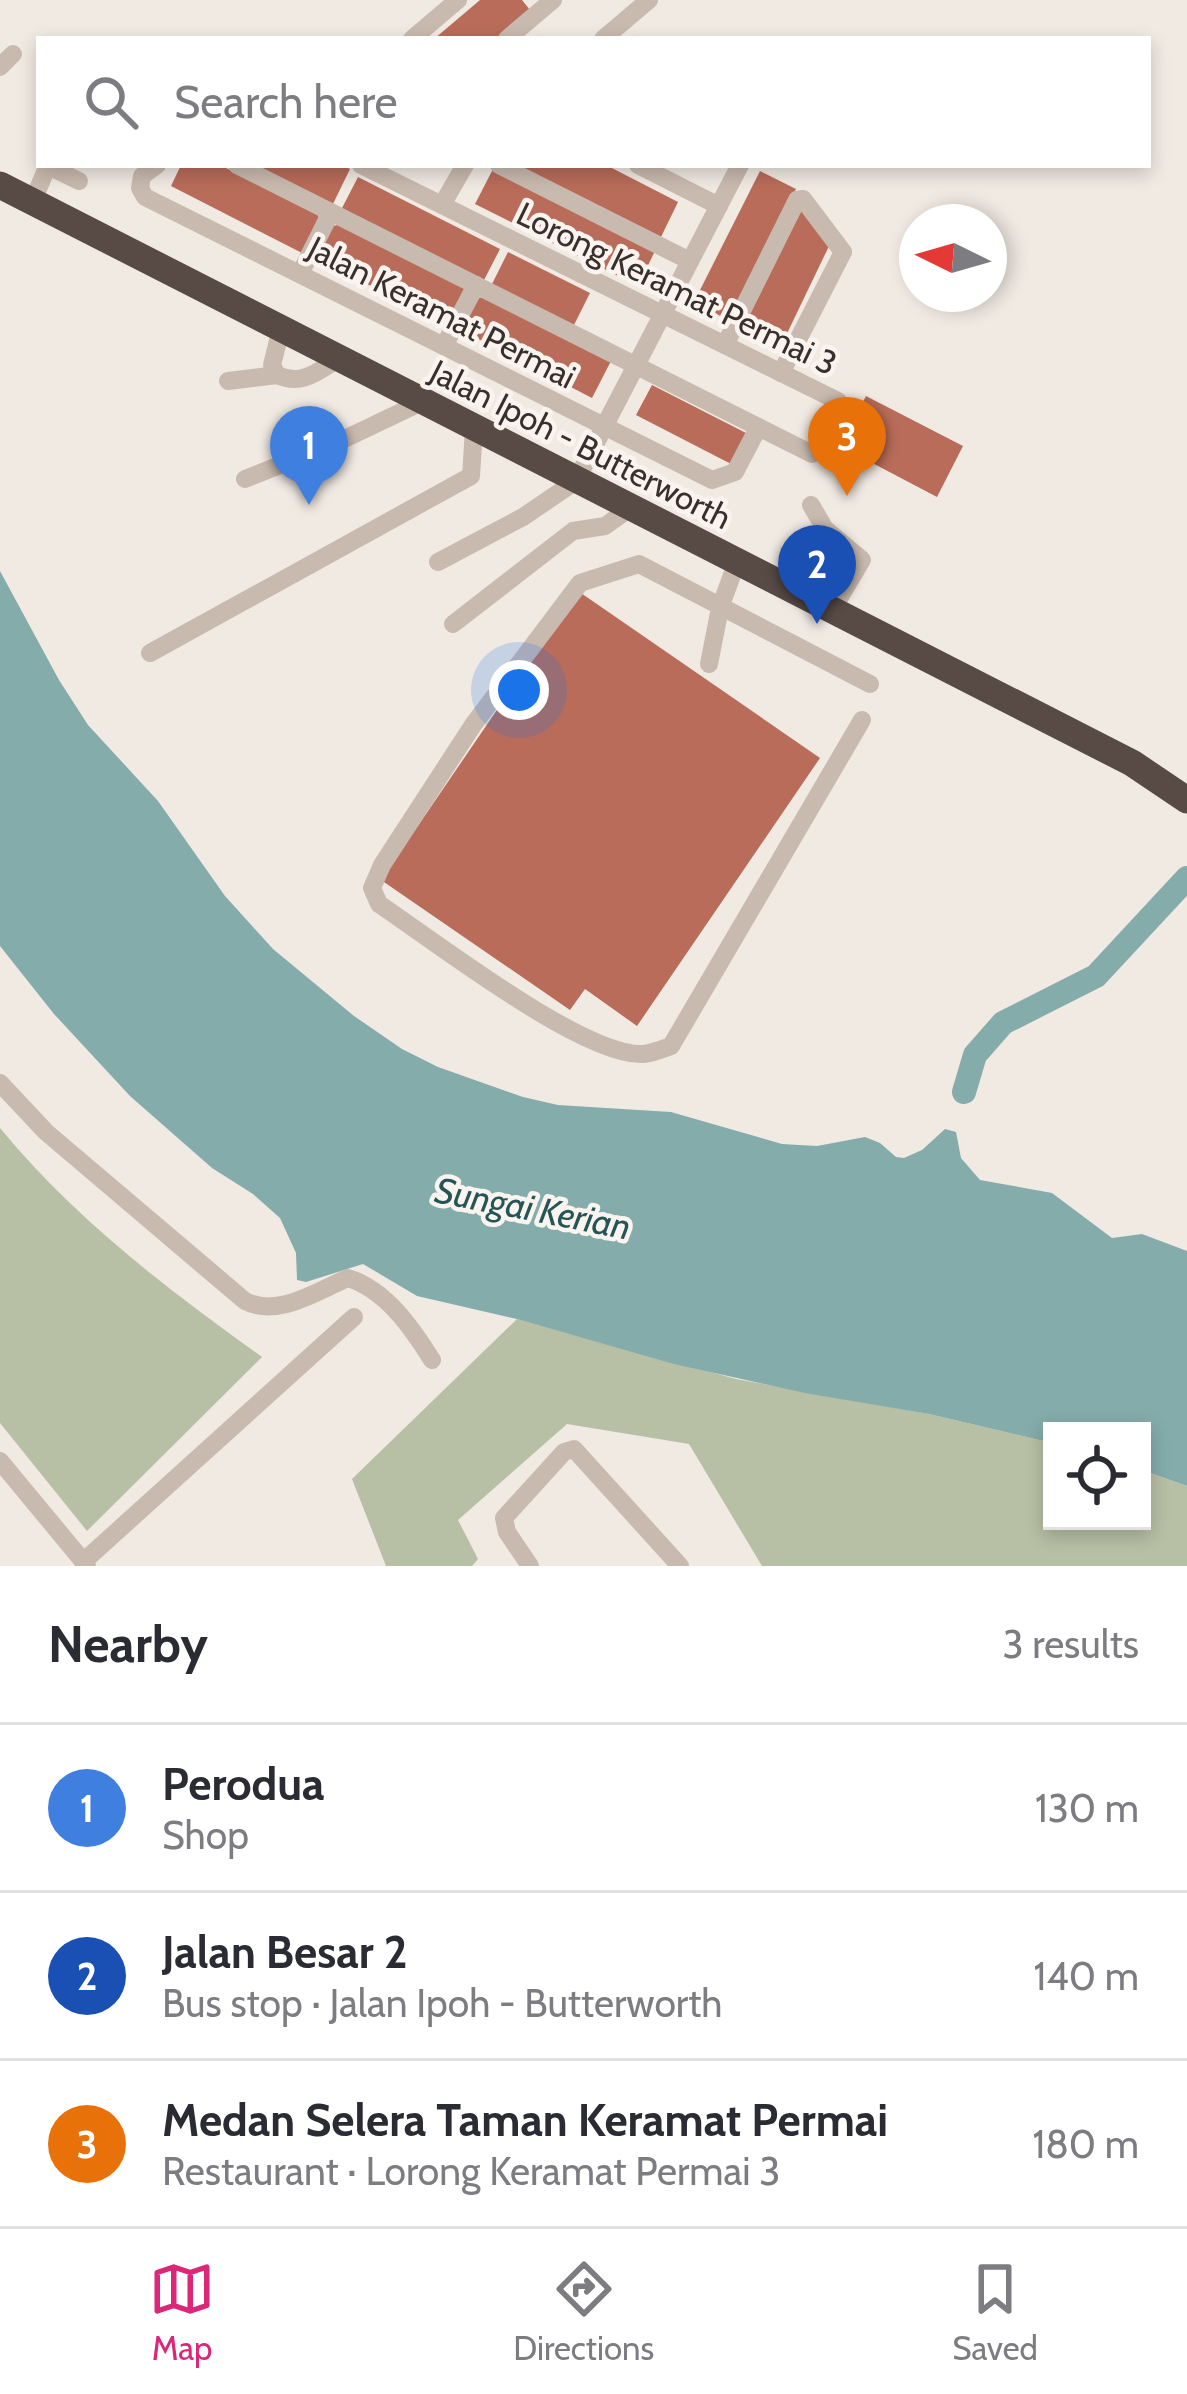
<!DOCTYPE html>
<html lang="en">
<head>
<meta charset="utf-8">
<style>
  :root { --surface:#fff; --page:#f7f7f7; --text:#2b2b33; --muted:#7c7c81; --line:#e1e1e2; --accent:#db2777 }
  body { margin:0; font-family:Cabin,sans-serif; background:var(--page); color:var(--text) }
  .controls { position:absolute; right:36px; bottom:36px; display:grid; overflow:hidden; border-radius:0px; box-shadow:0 6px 18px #0003 }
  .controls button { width:108px; height:108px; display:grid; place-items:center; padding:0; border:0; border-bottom:3px solid var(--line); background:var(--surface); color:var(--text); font:60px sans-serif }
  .compass { position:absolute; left:899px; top:204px; width:108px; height:108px; border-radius:50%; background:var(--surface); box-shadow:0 6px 18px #0003; rotate:275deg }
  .you { position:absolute; left:519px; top:690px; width:42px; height:42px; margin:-30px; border:9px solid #fff; border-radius:50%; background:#1a73e8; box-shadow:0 0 0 18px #1a73e833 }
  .badge { display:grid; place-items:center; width:78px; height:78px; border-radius:50%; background:var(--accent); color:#fff; font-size:39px; font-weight:700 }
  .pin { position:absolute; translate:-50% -99px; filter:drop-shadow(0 3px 6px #0008) }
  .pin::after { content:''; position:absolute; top:63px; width:42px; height:36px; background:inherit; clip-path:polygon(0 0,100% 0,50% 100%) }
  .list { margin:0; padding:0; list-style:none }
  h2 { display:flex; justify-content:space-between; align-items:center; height:156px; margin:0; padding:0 48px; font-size:51px }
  h2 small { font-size:39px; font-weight:400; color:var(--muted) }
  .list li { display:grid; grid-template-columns:78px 1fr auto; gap:36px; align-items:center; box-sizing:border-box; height:168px; padding:0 48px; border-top:3px solid var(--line) }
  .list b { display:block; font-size:45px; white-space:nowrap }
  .list p { margin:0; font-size:39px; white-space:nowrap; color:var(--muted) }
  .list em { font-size:39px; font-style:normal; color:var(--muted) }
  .icon { flex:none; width:66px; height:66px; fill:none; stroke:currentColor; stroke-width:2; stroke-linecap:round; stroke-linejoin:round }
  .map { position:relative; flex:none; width:1187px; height:1566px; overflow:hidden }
  .search { position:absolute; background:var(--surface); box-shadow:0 6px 18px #0003; left:36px; right:36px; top:36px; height:132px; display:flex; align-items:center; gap:30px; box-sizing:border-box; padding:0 42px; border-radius:0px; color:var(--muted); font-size:45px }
  .sheet { height:660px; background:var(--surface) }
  nav { display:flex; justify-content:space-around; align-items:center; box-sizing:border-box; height:168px; border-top:3px solid var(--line); background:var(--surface); font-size:33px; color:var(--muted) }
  nav a { display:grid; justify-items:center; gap:6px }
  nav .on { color:var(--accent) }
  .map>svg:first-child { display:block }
</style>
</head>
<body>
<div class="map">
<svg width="1187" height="1566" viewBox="0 0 1187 1566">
  <rect width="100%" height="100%" fill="#f1eae3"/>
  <g fill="#b7bfa4">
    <path d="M0,1128C75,1219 167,1289 262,1357L87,1531L0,1423Z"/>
    <polygon points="517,1319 736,1379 929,1414 1052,1443 1052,1521 1142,1521 1142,1470 1187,1486 1187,1566 762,1566 689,1444 567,1424 458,1520 478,1559 472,1566 386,1566 352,1479"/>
  </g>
  <polygon fill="#84acab" points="0,571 59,680 88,725 158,801 225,896 273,949 354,1016 402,1049 438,1067 523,1097 558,1105 671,1112 782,1144 817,1146 865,1137 880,1143 896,1157 904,1158 922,1150 945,1129 956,1132 961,1158 980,1180 1052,1193 1112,1238 1142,1234 1187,1251 1187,1486 1142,1470 1142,1431 1052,1431 1052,1443 929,1414 805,1393 674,1364 517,1319 417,1296 363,1264 306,1282 297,1280 296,1253 280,1218 253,1194 212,1168 130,1096 54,1014 0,946"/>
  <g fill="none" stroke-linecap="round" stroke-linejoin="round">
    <polyline stroke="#84acab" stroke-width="24" points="964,1092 975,1055 1003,1023 1096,976 1187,878"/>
  </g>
  <g fill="#b96c59">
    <polygon points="480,0 522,0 530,10 495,39 434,39"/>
    <polygon points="181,165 220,165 318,214 319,220 302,253 171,186"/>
    <polygon points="250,165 342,165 350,169 332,206"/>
    <polygon points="517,165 606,165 678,202 661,237"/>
    <polygon points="493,169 655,251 638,286 475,204"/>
    <polygon points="760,171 796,189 730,321 694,302"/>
    <polygon points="358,177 500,249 483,282 341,210"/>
    <polygon points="801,206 830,244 781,346 743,327"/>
    <polygon points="342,224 463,285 465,293 449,325 317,259 333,226"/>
    <polygon points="508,252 590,293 573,327 491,286"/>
    <polygon points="485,297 611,361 592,398 461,330 477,298"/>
    <polygon points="652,385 748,434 733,465 636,415"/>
    <polygon points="866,396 963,446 937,497 840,446"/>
    <polygon points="578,591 820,758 637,1026 585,989 570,1010 381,880"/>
  </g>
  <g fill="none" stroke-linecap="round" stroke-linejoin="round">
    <g stroke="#c9baaf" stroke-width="18">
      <polyline points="412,39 458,0"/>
      <polyline points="507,39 553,0"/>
      <polyline points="603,39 649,0"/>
      <polyline points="0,67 13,54"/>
      <polyline points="157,165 142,176 140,188 145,197 712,480 735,472 758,428"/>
      <polyline points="237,165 812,454"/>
      <polyline points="361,165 838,401"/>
      <polyline points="499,165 690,261"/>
      <polyline points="638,165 719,206"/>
      <polyline points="48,166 79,181"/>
      <polyline points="33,201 48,165"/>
      <polyline points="442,205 465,165"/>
      <polyline points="300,274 331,212"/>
      <path d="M281,329L272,365L277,375C302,386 317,372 338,359"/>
      <polyline points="725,345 797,200 803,199 843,252 781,373"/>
      <polyline points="444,346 476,285"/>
      <polyline points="228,381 277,375"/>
      <polyline points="245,479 336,443 422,402"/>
      <polyline points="811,505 825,529 862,560 831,612"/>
      <polyline points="438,562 523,517 576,481 740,165"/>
      <polyline points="453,624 573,531 605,526 629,509"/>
      <polyline points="150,653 471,476 474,429"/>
      <polyline points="709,664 720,608 736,564"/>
      <path d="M862,720L671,1046C663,1049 653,1053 644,1054C585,1058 433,940 379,904L372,888L382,865L473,725L580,583L639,564L870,684"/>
      <path d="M0,1083L46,1132L245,1301C278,1318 317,1291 348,1278C386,1290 412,1328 432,1360"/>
      <polyline points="0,1461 87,1566"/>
      <polyline points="83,1562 354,1317"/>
      <polyline points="530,1566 507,1532 504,1518 564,1452 574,1449 680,1566"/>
    </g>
    <polyline stroke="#584a45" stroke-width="27" points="0,185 1132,763 1187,800"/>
  </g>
  <g text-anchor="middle" stroke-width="9" stroke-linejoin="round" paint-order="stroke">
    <g font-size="33" fill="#39302c" stroke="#f9f4ef">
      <text transform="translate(677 288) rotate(26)" y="12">Lorong Keramat Permai 3</text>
      <text transform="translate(442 312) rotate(27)" y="12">Jalan Keramat Permai</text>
      <text transform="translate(581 444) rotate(27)" y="12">Jalan Ipoh - Butterworth</text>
    </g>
    <g font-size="36" font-style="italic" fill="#265556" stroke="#f9f4ef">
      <text transform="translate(533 1208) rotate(11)" y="13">Sungai Kerian</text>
    </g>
  </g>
</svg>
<div class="controls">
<button><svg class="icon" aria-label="locate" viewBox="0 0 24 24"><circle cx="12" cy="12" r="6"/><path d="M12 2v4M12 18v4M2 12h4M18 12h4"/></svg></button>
</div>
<svg class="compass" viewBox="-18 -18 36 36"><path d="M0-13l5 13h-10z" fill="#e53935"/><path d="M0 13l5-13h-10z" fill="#7c7c81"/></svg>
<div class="you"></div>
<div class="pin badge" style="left:309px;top:505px;background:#3f7fe0">1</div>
<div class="pin badge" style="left:817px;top:624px;background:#1a4fb4">2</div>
<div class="pin badge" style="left:847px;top:496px;background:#e8710a">3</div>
<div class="search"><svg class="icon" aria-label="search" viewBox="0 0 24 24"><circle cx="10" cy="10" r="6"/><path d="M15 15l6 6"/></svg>Search here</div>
</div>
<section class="sheet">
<h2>Nearby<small>3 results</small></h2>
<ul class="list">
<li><span class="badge" style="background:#3f7fe0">1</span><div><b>Perodua</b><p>Shop</p></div><em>130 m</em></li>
<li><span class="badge" style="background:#1a4fb4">2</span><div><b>Jalan Besar 2</b><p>Bus stop · Jalan Ipoh - Butterworth</p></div><em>140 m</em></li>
<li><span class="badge" style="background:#e8710a">3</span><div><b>Medan Selera Taman Keramat Permai</b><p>Restaurant · Lorong Keramat Permai 3</p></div><em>180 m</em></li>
</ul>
</section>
<nav>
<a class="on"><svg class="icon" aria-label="map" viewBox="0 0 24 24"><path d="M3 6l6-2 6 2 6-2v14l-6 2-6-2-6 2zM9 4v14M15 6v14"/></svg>Map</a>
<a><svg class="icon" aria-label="directions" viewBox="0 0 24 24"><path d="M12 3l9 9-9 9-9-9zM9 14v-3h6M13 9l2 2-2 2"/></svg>Directions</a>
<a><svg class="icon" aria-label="saved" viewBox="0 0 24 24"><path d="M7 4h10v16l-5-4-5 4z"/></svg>Saved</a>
</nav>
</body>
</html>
